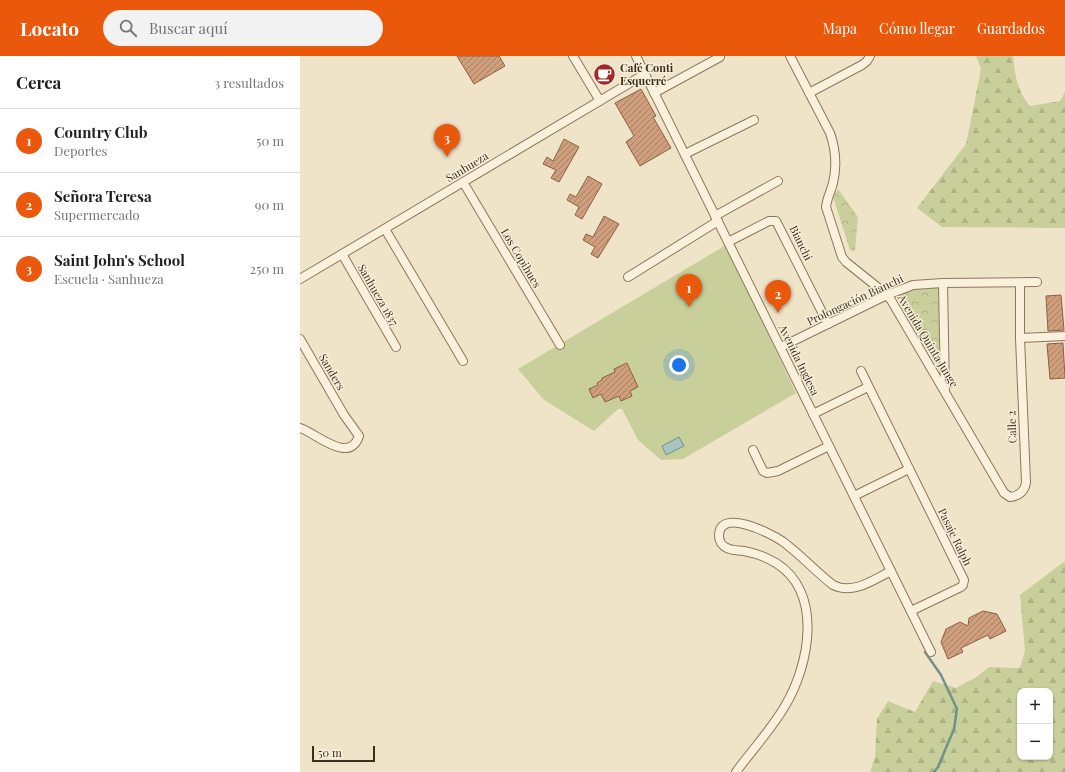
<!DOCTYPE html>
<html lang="es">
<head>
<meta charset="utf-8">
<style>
  :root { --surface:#fff; --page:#f2f2f2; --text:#202124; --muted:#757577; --line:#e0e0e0; --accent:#ea580c }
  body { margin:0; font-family:"Playfair Display",serif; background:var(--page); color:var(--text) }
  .controls { position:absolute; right:12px; bottom:12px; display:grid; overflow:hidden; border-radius:8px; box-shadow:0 1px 3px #0004 }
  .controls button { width:36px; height:36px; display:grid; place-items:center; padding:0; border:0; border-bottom:1px solid var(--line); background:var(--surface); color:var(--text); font:20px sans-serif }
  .scale { position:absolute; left:12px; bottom:10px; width:63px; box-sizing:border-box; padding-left:4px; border:2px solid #3d2e20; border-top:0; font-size:11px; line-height:14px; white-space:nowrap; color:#3d2e20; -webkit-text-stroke:3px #f7eed8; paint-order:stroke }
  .you { position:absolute; left:379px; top:309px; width:14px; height:14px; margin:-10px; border:3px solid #fff; border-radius:50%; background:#1a73e8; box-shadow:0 0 0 6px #1a73e833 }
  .badge { display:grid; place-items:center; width:26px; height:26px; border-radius:50%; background:var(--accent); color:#fff; font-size:13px; font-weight:700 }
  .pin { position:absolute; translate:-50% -33px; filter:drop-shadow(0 1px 2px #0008) }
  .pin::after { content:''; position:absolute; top:21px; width:14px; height:12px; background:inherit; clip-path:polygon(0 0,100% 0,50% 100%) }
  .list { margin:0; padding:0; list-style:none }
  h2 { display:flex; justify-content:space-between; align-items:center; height:52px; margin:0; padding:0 16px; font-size:17px }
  h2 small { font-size:13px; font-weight:400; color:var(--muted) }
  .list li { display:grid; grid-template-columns:26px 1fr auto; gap:12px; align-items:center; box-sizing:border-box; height:64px; padding:0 16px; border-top:1px solid var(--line) }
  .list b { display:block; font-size:15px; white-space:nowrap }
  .list p { margin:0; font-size:13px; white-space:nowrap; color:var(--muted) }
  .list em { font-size:13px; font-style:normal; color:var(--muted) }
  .icon { flex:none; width:22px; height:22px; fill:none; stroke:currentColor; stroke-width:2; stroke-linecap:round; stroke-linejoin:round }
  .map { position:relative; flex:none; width:765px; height:716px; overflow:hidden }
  header { display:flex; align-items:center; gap:24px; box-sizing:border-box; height:56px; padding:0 20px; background:var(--accent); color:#fff }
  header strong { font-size:19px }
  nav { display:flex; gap:22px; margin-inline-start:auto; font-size:14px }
  .search { width:280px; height:36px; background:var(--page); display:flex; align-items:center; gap:10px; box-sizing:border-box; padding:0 14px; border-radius:22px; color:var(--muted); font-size:15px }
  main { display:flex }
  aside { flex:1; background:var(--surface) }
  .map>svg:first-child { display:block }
</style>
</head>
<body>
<header>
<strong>Locato</strong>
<div class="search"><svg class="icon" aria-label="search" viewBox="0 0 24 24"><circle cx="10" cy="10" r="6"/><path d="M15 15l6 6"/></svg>Buscar aquí</div>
<nav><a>Mapa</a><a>Cómo llegar</a><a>Guardados</a></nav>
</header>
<main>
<aside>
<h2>Cerca<small>3 resultados</small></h2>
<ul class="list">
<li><span class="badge">1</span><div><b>Country Club</b><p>Deportes</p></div><em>50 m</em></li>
<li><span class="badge">2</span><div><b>Señora Teresa</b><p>Supermercado</p></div><em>90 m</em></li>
<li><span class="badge">3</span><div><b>Saint John's School</b><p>Escuela · Sanhueza</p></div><em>250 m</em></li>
</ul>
</aside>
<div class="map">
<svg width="765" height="716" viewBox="0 0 765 716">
  <defs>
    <pattern id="forest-firs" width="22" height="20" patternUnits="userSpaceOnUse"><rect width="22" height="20" fill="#c9cf9b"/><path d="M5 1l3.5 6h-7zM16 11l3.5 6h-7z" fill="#aeb285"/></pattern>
    <pattern id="park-crowns" width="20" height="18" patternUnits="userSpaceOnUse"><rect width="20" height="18" fill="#c9cf9b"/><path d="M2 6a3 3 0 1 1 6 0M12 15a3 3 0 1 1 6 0" fill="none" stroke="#aeb285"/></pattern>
    <pattern id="building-hatch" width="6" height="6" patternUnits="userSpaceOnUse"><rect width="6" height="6" fill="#cf9f7d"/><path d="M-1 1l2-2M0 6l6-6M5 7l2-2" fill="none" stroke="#a98266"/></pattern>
  </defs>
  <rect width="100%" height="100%" fill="#f0e4c8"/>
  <g fill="url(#forest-firs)" fill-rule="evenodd">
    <path d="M676,0H713C715,19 717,35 730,50L760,45L765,36V172L642,171L617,152L666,88L681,13Z"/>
    <path d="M765,505V716H570L575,701L577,663L588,645L615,656L633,625L656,632L675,622L689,611L720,612L725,595L720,539ZM720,635H750V701H720Z"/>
  </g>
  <g fill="url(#park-crowns)">
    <polygon points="538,133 558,161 555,195 550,194 533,141"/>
    <path d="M638,229L640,232L642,319L598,243C610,229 622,231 638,229Z"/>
  </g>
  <polygon fill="#c9cf9b" points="426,189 496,337 383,403 361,404 338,384 322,353 318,353 294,375 244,344 218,313"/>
  <polygon fill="#a9c4bc" stroke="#6f938a" points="379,381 384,390 366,399 362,390"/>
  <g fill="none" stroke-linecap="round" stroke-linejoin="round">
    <polyline stroke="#6f938a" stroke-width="2.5" points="625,596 641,619 657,653 654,673 638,711 634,716"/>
  </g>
  <g fill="url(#building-hatch)" stroke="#8d5f41">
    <polygon points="157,0 199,0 205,10 174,28"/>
    <polygon points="341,33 356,60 353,61 371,92 340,110 326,86 334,80 315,47"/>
    <polygon points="264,83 279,91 259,126 251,122 256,114 243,108 247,101 253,105"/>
    <polygon points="288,120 302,128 282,163 275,159 279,151 267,144 270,138 276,141"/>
    <polygon points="304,160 319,168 298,202 291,198 295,191 283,184 286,178 293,181"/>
    <polygon points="761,239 764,274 748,275 746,240"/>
    <polygon points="763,287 765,322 750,323 747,288"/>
    <polygon points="327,307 338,331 330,335 332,340 321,345 319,340 305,346 301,338 293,342 289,333 298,329 297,327 302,324 302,322 315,316 314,313"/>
    <polygon points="683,555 697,558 706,575 690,583 688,579 661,592 663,596 648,603 641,586 646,573 660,566 668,570 669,562"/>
  </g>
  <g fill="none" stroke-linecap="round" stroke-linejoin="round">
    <defs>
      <g id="street">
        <polyline points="273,0 300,45"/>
        <polyline points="336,0 631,596"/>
        <path d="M490,0L530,77C536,94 537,110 533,127C531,135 527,142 526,151L542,201L546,206L581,234L591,244L704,437L710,441C719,440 725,435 726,426L720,282V227"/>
        <polyline points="354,37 420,1"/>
        <polyline points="509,37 562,9 567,5 570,0"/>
        <polyline points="385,98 454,64"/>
        <polyline points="163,126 260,289"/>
        <polyline points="415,160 478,125"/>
        <polyline points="85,173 163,305"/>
        <polyline points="428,186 469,165 476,165 528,268"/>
        <polyline points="42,198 96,291"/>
        <polyline points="328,221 418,165"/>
        <polyline points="0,223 345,18"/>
        <polyline points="643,227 645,335"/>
        <polyline points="720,282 765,280"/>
        <path d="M0,283L44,359L59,380C49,409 16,377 0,372"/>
        <polyline points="481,291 587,239 613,229 643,227 737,226"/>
        <polyline points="561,315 664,524 663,529 661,531 611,555"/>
        <polyline points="513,358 568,331"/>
        <polyline points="453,394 463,415 467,417 478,415 529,390"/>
        <polyline points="554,440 609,413"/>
        <path d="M436,716C452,694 471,674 485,650C509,610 524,537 476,507C466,501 455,497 444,495C439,494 432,495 427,492C422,490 419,485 419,480C419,451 470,477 482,485C500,498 515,515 533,529C553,539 573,524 591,515"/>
      </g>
    </defs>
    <use href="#street" stroke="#8d765c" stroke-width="10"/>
    <use href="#street" stroke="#faf1dc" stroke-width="8"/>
  </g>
  <defs>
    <symbol id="cafe-disc" viewBox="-11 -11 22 22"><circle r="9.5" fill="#9e2a2b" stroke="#f7eed8"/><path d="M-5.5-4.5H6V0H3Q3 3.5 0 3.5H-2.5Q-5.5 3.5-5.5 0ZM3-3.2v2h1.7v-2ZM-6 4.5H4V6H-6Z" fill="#fff"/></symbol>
  </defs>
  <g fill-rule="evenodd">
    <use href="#cafe-disc" x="292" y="6" width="25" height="25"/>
  </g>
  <g text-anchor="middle" stroke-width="3" stroke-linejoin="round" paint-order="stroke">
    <g font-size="11" font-weight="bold" fill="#3d2e20" stroke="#f7eed8" text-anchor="start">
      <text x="320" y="16">Café Conti<tspan x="320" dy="13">Esquerré</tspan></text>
    </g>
    <g font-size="11" fill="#3d2e20" stroke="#f7eed8">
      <text transform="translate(167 111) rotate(-31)" y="4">Sanhueza</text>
      <text transform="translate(501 187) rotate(64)" y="4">Bianchi</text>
      <text transform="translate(221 202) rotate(59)" y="4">Los Copihues</text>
      <text transform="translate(78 239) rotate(60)" y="4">Sanhueza 1837</text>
      <text transform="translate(555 244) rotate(-25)" y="4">Prolongación Bianchi</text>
      <text transform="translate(628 285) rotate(59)" y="4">Avenida Quinta Junge</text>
      <text transform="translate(499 304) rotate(64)" y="4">Avenida Inglesa</text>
      <text transform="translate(32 316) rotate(60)" y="4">Sanders</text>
      <text transform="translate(712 371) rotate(-92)" y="4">Calle 2</text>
      <text transform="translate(655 481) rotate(64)" y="4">Pasaje Ralph</text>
    </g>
  </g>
</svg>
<div class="controls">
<button>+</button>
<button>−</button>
</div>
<div class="scale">50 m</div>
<div class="you"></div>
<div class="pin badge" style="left:389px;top:251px">1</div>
<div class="pin badge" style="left:478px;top:257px">2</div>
<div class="pin badge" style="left:147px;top:101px">3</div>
</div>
</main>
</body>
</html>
